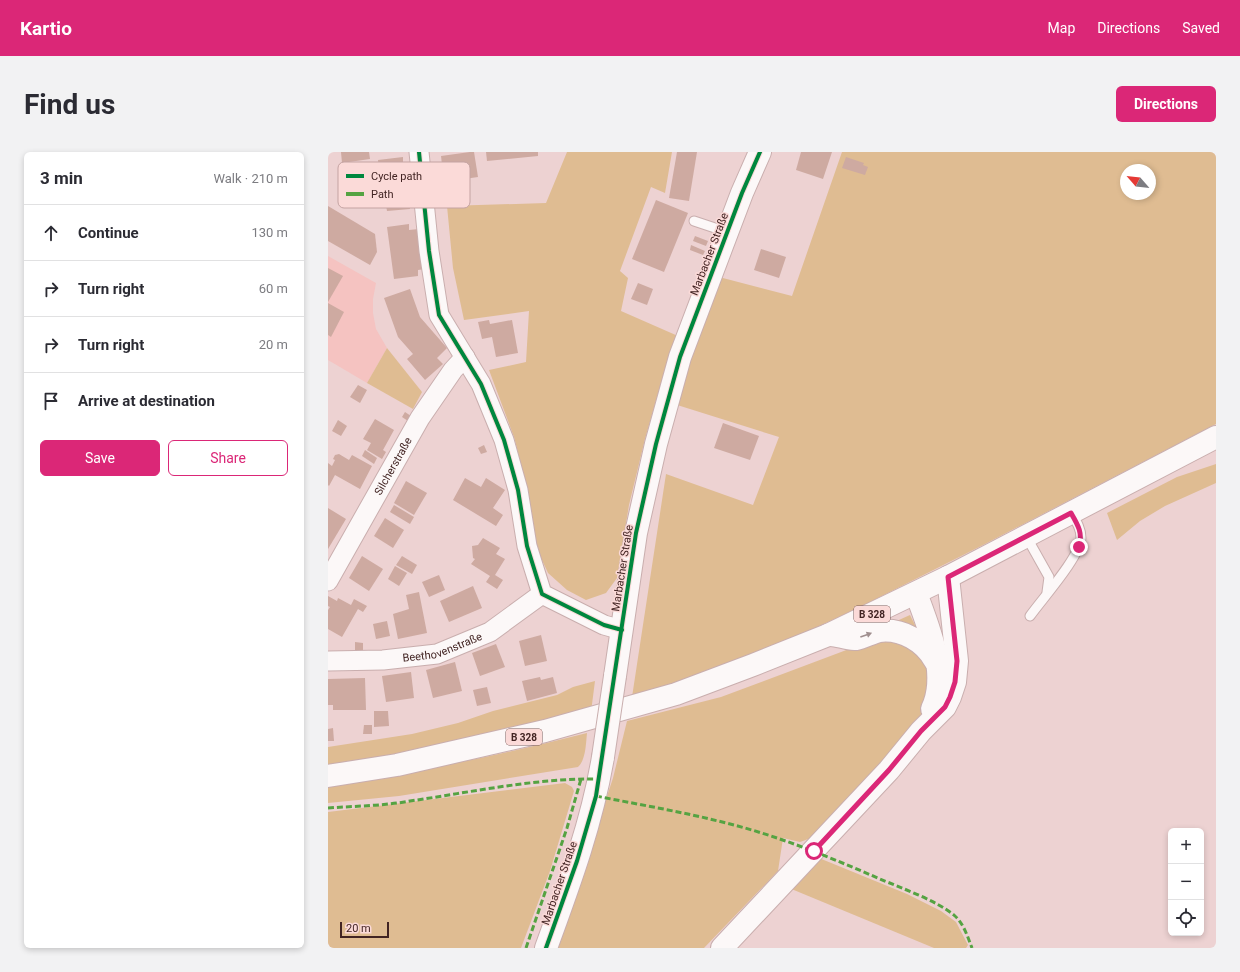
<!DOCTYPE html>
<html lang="en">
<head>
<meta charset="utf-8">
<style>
  :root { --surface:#fff; --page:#f2f2f3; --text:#2b2b33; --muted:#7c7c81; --line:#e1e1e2; --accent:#db2777 }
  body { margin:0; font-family:Roboto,sans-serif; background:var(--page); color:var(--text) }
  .controls { position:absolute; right:12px; bottom:12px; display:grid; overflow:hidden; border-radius:6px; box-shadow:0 2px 6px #0003 }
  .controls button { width:36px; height:36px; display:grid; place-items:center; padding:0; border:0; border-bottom:1px solid var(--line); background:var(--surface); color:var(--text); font:20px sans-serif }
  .compass { position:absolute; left:792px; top:12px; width:36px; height:36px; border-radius:50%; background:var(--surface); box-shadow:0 2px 6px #0003; rotate:298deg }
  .scale { position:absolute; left:12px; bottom:10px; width:49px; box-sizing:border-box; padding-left:4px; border:2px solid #422423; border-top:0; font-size:11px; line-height:14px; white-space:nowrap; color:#422423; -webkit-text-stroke:3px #fbdad8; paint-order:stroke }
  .stop { position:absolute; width:12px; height:12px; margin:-9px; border:3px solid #db2777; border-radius:50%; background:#fff }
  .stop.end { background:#db2777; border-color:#fff; box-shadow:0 1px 4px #0008 }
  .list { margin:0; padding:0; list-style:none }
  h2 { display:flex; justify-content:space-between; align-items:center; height:52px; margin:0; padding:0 16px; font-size:17px }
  h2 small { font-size:13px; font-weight:400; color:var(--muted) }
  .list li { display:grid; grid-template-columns:26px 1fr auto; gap:12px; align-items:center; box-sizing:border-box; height:56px; padding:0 16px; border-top:1px solid var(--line) }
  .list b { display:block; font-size:15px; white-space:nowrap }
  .list em { font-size:13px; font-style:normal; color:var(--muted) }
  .actions { display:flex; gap:8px; padding:12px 16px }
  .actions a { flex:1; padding:9px 0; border:1px solid var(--accent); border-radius:6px; text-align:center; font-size:14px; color:var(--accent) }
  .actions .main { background:var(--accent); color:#fff }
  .icon { flex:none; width:22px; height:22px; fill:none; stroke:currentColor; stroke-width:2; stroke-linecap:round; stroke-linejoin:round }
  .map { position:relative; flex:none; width:888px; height:796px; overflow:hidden; border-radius:6px }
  header { display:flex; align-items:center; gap:24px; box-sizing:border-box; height:56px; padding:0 20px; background:var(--accent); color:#fff }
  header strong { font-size:19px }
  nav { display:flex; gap:22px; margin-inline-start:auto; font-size:14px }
  .intro { display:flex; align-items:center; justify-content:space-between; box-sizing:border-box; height:96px; padding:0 24px }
  h1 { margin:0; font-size:28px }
  .button { padding:10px 18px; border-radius:6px; background:var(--accent); color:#fff; font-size:14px; font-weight:700 }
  main { display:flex; gap:24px; padding:0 24px }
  aside { flex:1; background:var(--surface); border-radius:6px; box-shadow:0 2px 6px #0003 }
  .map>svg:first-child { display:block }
</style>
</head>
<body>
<header>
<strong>Kartio</strong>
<nav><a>Map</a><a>Directions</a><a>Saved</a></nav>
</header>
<div class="intro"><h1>Find us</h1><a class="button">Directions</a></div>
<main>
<aside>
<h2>3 min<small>Walk · 210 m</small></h2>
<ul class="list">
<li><svg class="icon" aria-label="ahead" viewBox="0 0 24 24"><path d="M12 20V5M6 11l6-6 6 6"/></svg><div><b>Continue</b></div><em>130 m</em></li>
<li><svg class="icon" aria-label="right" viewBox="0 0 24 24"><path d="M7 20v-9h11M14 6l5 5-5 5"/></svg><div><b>Turn right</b></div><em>60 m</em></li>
<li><svg class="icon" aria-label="right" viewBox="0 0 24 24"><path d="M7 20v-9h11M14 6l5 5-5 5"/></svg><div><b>Turn right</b></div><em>20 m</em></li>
<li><svg class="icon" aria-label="arrive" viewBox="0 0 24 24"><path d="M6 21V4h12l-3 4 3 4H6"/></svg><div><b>Arrive at destination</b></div></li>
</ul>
<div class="actions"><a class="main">Save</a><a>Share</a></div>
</aside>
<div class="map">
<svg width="888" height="796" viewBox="0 0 888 796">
  <rect width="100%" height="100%" fill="#edd2d2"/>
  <polygon fill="#f5c3c1" points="0,104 48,131 45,147 45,161 48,177 59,196 39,231 0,208"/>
  <g fill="#dfbc92" fill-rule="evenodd">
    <polygon points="239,0 344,0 337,41 323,35 292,119 300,126 293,159 350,184 341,203 317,287 301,353 289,426 278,441 258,448 239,438 220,421 208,395 202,369 198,332 186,285 161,218 198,210 201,159 136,168 125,116 119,54 218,51"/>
    <path d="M514,0H888V272L657,392L532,455L455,491L324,539L304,545L338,322L425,353L451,285L346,252L391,125L464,144ZM798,18H822V42H798Z"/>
    <polygon points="59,196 94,240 85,257 39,231"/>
    <polygon points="888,312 888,331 837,354 812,369 789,388 779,361 849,325"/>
    <polygon points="582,463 592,483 562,472"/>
    <polygon points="553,485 571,488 598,505 602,551 585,579 483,686 472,690 455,686 450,719 376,796 229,796 285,626 299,569 393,545"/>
    <polygon points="267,529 263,560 144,590 0,615 0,595 84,582 130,571 165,559 229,543 245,535"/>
    <path d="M259,581C258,590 258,608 250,615L71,644L0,651V633C88,620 174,603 259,581Z"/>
    <polygon points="237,631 244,635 246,639 222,719 193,796 0,796 0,660"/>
    <polygon points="491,706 579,742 613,759 628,770 640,793 638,796 606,796 461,736"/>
  </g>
  <g fill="#ceaaa1">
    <polygon points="13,0 41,0 42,7 14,11"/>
    <polygon points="142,0 146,0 150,25 116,30 113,4"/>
    <polygon points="158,0 210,0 210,4 159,9"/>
    <polygon points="349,0 369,0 361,49 341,46"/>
    <polygon points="473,0 504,0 495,27 468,18"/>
    <polygon points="75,5 75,10 83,10 89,52 81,53 82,57 59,59 56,41 40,43 38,21 51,19 50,8"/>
    <polygon points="518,5 536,11 535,13 540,15 537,23 514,16"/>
    <polygon points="328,48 360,61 336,120 304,107"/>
    <polygon points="0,54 47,82 49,100 42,113 0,89"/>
    <polygon points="81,72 81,78 91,77 97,117 90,118 90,124 66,127 59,75"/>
    <polygon points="367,84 380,89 378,94 365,89"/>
    <polygon points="363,93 377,99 375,103 362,98"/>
    <polygon points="433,97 458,105 451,126 426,118"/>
    <polygon points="0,116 15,124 0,150"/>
    <polygon points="310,131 325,137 319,153 303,147"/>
    <polygon points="82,137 92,165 119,196 109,206 115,212 97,228 79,207 85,202 70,185 56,146"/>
    <polygon points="0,151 16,160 3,185 0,183"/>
    <polygon points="161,168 162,172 184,168 190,201 168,205 164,185 154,187 150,170"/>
    <polygon points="30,233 39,238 32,251 22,245"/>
    <polygon points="77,260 83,264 80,269 74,265"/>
    <polygon points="47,267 66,278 55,298 58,300 54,307 39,298 43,291 35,287"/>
    <polygon points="10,268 19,274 13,284 4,279"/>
    <polygon points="395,271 431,284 422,308 386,296"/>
    <polygon points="156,293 159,300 153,302 150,296"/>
    <polygon points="37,298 49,306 46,312 34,304"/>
    <polygon points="11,302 21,308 24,303 44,314 32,337 7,323 1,334 0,333 0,311 4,314 7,308 5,307 7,303"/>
    <polygon points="137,326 153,335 158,326 177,338 165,356 175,363 168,374 125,348"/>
    <polygon points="78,329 99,341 86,363 66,351"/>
    <polygon points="66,353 86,365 82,372 62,360"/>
    <polygon points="0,356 18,367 0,397"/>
    <polygon points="57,366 76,378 65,396 46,384"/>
    <polygon points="155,386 172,396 168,402 177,407 167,423 175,428 169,437 158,430 162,424 143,412 147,407 145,406 144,394 150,393"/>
    <polygon points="34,404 55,417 41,439 21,426"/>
    <polygon points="74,404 89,413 84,422 68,413"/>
    <polygon points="67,414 79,421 71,434 60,427"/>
    <polygon points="111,423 117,438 101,445 94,430"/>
    <polygon points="145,434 154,456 121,470 112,449"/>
    <polygon points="91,440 99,481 70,487 65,462 81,457 78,443"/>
    <polygon points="0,444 9,449 10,446 23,453 26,447 39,454 35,460 30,457 14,485 0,477 0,458 2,455 0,454"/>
    <polygon points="59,469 62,484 48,487 45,472"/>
    <polygon points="213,483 219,509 197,514 191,489"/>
    <polygon points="27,490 35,491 35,498 27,498"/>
    <polygon points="168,492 177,515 152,524 144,501"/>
    <polygon points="127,510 134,539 105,546 98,518"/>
    <polygon points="83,520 86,546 58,550 54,524"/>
    <polygon points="212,525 213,528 225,525 229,541 199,549 194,529"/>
    <polygon points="37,526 38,558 5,558 5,553 0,553 0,527"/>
    <polygon points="159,535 163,551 149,554 145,538"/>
    <polygon points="46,559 60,559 61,574 46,575"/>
    <polygon points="36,573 44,573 44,582 35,582"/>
    <polygon points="5,576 6,589 0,589 0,577"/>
  </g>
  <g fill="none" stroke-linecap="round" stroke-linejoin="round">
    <defs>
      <g id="service">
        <polyline points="366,69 399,80"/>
        <polyline points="698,384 721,425 719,440"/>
        <path d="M702,464C714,447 752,405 753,386C753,376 748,369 743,361"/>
      </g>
      <g id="minor">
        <polyline points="91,0 101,99 111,163 153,232 176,288 190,338 199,394 214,442 276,473 294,478"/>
        <path id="s1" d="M0,429L92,266L125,218L137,205"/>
        <path id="s2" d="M0,509L55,508L109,502L162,480L214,442"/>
      </g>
      <g id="tertiary">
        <polyline points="287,524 308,381 328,292 352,205 414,41 432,0"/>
        <path d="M218,796C241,733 264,671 275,605"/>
      </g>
      <g id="secondary">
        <path d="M588,441C600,474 621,522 604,557"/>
        <path d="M500,483C510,482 518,488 528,487C535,486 543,481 551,479C574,476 597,490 607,509"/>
        <polyline points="394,796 561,618 593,579 617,555 622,545 627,530 629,509 620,425"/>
      </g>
      <polyline id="primary" points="0,624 69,613 217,579 348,542 425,513 500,483 620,425 888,285"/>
    </defs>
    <use href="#service" stroke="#c9aeae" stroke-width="11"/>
    <use href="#minor" stroke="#c9aeae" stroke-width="21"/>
    <use href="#tertiary" stroke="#c9aeae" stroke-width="24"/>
    <use href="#secondary" stroke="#c9aeae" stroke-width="24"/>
    <use href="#primary" stroke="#c9aeae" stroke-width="24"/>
    <use href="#service" stroke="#fcf8f8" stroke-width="9"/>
    <use href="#minor" stroke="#fcf8f8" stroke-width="19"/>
    <use href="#tertiary" stroke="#fcf8f8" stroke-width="22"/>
    <use href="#secondary" stroke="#fcf8f8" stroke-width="22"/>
    <use href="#primary" stroke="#fcf8f8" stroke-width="22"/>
    <defs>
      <polyline id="tertiary-bridge" points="275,605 287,524"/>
    </defs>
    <use href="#tertiary-bridge" stroke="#c9aeae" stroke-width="24" stroke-linecap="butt"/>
    <use href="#tertiary-bridge" stroke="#fcf8f8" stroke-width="22"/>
    <g stroke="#55a342" stroke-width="3" stroke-dasharray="6 3" stroke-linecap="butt">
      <path d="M268,644C308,652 350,659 390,669C446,682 499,704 552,727C573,736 610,749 627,764C636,772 640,786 644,796"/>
      <path d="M0,656C27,654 55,654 82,649C145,640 207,626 272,627"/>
      <polyline points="198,796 239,676 253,627"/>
    </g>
    <defs>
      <g id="cycleway">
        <polyline points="91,0 101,99 111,163 153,232 176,288 190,338 199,394 214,442 276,473 294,478"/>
        <polyline points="218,796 249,709 268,644 308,381 328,292 352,205 414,41 432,0"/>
      </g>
    </defs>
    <use href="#cycleway" stroke="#fbdad8" stroke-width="6"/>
    <use href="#cycleway" stroke="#00873e" stroke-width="4"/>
  </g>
  <defs><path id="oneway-solid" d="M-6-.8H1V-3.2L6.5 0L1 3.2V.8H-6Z"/></defs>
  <use fill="#9f8e8e" href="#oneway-solid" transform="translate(538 483) rotate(-20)"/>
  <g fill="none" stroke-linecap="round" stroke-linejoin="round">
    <path stroke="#db2777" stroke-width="5" d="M486,699L561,618L593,579L617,555L622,545L627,530L629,509L620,425L743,361C750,373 755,381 751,395"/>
  </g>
  <g text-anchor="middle" stroke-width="3" stroke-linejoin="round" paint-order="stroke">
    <g fill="#fbdad8" stroke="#7a5b59" stroke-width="1">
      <rect x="526" y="454" width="36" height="16" rx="3"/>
      <rect x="178" y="577" width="36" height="16" rx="3"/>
    </g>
    <g font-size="10" font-weight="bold" fill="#422423">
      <text x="544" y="466">B 328</text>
      <text x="196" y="589">B 328</text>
    </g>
    <g font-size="11" fill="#422423" stroke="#fbdad8">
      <text transform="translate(381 102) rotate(-69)" y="4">Marbacher Straße</text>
      <text dy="4" stroke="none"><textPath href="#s1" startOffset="132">Silcherstraße</textPath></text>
      <text transform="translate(294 416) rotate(-81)" y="4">Marbacher Straße</text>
      <text dy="4" stroke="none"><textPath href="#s2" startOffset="116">Beethovenstraße</textPath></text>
      <text transform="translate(231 731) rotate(-71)" y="4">Marbacher Straße</text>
    </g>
  </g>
  <rect x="10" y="10" width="132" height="46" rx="6" fill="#fbdad8" stroke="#c4a3a2" stroke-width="1"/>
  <rect x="18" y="22" width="18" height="4" fill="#00873e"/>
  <rect x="18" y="40" width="18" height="4" fill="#55a342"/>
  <g font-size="11" fill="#422423">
    <text x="43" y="28">Cycle path</text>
    <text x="43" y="46">Path</text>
  </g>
</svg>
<div class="controls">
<button>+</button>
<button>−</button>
<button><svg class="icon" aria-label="locate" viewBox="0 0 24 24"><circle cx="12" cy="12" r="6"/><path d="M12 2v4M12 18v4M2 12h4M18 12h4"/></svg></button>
</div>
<svg class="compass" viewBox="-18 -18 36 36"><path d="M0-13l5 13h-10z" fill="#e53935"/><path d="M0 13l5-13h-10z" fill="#7c7c81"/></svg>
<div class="scale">20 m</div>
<div class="stop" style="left:486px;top:699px"></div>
<div class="stop end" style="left:751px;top:395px"></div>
</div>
</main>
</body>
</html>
